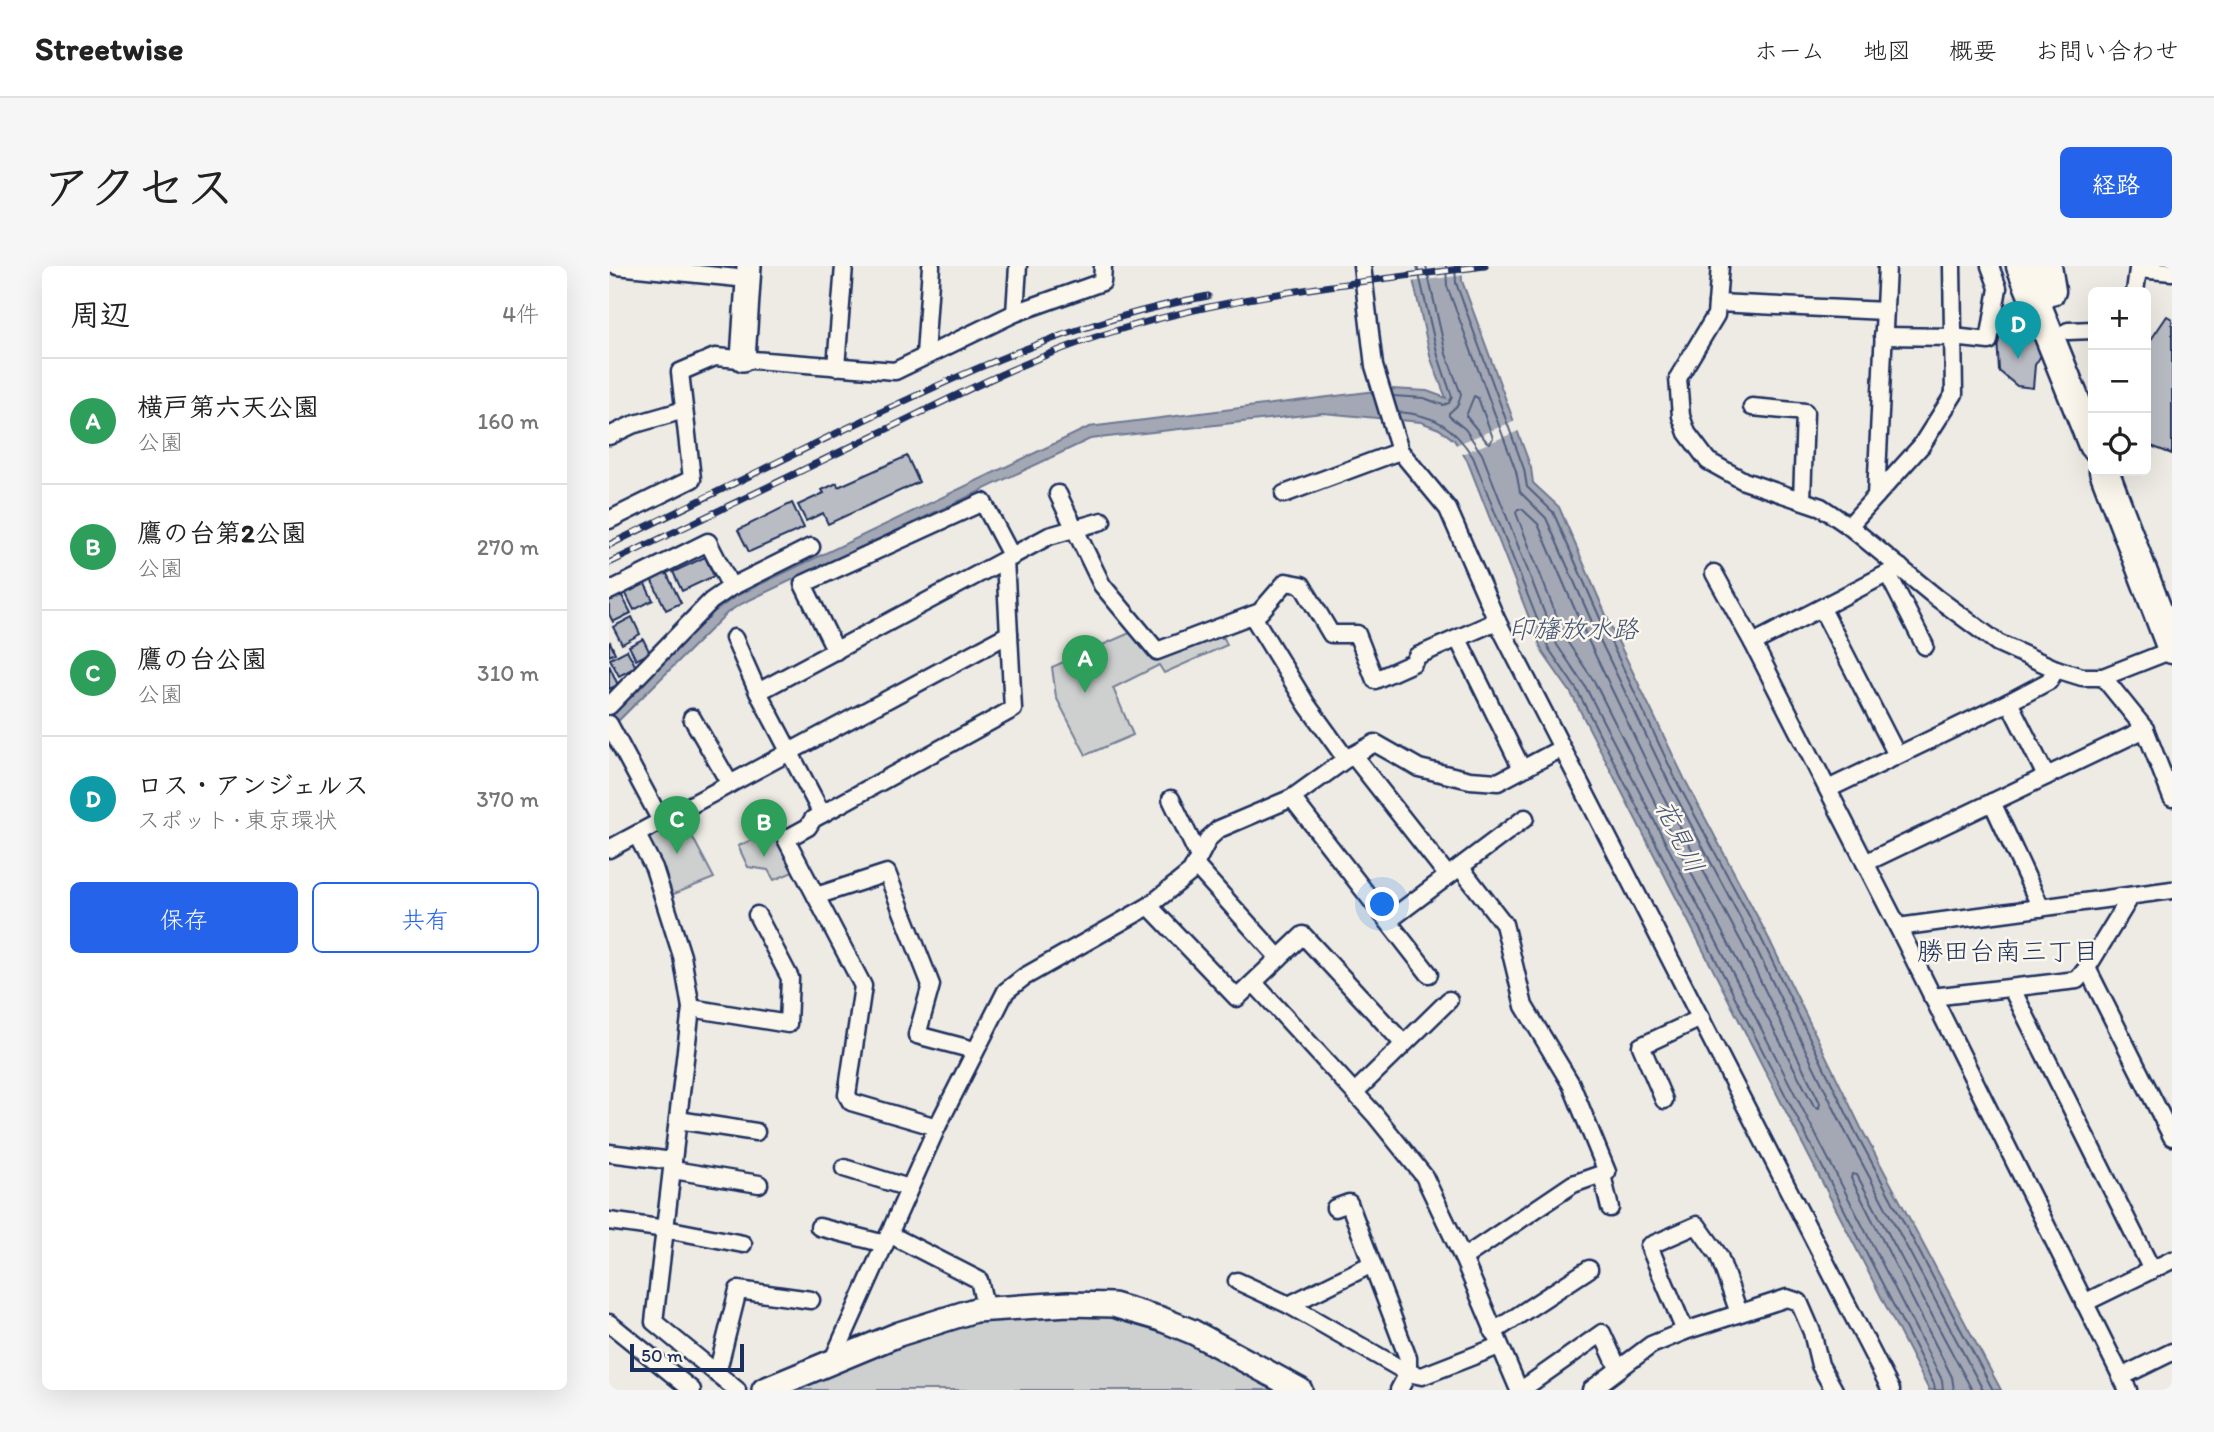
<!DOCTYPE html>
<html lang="ja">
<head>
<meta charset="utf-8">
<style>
  :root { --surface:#fff; --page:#f6f6f6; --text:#222; --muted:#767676; --line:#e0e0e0; --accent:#2563eb }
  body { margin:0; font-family:Itim,"Klee One",sans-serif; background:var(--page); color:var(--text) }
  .controls { position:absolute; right:21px; top:21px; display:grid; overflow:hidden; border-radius:10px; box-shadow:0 7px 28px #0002 }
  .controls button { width:63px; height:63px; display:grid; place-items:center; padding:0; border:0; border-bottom:2px solid var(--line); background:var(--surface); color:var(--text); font:35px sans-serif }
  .scale { position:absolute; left:21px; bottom:18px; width:114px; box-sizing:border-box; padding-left:7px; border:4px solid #1b2f5e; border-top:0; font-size:19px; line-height:24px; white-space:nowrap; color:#1b2f5e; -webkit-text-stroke:5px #fbf7ec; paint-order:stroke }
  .you { position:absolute; left:774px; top:639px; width:24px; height:24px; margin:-18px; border:5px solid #fff; border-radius:50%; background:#1a73e8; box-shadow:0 0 0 10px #1a73e833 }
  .badge { display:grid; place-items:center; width:46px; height:46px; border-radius:50%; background:var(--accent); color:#fff; font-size:23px; font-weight:700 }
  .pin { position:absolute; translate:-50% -58px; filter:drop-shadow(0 2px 4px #0008) }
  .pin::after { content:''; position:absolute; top:37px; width:24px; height:21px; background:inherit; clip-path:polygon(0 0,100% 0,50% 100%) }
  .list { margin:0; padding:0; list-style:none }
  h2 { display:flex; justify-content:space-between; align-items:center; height:91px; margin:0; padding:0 28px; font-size:30px }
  h2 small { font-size:23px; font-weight:400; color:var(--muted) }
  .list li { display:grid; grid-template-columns:46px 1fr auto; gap:21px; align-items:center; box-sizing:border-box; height:126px; padding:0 28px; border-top:2px solid var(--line) }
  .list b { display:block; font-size:26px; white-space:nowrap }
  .list p { margin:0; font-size:23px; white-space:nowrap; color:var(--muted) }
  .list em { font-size:23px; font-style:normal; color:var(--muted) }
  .actions { display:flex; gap:14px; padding:21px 28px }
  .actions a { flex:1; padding:16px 0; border:2px solid var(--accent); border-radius:10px; text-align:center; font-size:24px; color:var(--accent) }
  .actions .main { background:var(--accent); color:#fff }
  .icon { flex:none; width:38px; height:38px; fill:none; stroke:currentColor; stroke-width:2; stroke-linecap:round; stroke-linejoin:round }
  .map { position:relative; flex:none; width:1563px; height:1124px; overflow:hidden; border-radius:10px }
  header { display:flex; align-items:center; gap:42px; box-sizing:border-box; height:98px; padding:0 35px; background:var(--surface); border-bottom:2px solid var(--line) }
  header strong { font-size:33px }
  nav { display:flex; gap:38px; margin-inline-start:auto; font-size:24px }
  .intro { display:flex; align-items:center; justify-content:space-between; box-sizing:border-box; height:168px; padding:0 42px }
  h1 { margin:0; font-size:49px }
  .button { padding:18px 32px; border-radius:10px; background:var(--accent); color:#fff; font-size:24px; font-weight:700 }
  main { display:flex; gap:42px; padding:0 42px }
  aside { flex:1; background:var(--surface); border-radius:10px; box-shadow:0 7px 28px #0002 }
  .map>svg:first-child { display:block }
</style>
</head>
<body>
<header>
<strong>Streetwise</strong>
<nav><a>ホーム</a><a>地図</a><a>概要</a><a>お問い合わせ</a></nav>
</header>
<div class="intro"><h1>アクセス</h1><a class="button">経路</a></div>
<main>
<aside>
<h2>周辺<small>4件</small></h2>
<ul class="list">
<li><span class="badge" style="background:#2e9e5b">A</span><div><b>横戸第六天公園</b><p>公園</p></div><em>160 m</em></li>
<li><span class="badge" style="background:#2e9e5b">B</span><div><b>鷹の台第2公園</b><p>公園</p></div><em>270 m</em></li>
<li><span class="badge" style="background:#2e9e5b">C</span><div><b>鷹の台公園</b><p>公園</p></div><em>310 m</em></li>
<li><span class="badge" style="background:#0f9aa8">D</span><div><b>ロス・アンジェルス</b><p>スポット · 東京環状</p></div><em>370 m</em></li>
</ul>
<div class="actions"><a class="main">保存</a><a>共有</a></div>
</aside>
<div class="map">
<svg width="1563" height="1124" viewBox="0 0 1563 1124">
  <rect width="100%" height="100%" fill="#eeebe4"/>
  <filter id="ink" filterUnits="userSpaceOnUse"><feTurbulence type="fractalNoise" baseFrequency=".0143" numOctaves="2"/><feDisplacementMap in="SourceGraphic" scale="14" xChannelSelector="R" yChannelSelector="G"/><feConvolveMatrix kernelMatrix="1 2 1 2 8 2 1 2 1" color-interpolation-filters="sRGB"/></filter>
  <g filter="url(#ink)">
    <g fill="#cecfcf" stroke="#747f96" stroke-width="2">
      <polygon points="523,366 548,393 598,372 615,372 618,379 555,407 550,399 504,422 524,469 477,489 447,431 443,401"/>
      <polygon points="74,553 105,612 60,630 37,577 42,570"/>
      <polygon points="165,564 184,606 165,614 159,604 139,601 129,580"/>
      <polygon points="494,1047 562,1066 671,1124 173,1124 292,1077 368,1054"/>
    </g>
    <polygon fill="#a3a8b4" stroke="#6d7892" stroke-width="2" points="801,0 852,0 853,15 922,202 924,217 950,241 1004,365 1075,512 1158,669 1252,862 1392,1124 1320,1124 962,427 934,387 858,194 845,174 830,163 812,156 714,147 481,173 130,339 118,347 0,464 0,451 101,349 127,330 480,161 783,123 818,125 837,132 822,93"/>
    <g fill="#eeebe4">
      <polygon points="797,0 856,0 856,9 801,16"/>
      <polygon points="908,154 912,164 850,189 844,180"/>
    </g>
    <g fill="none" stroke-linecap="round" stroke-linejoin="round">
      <g stroke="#515f80" stroke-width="2">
        <polyline points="817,0 837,88 852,128 849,139 840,147 840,150 856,163 873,188 948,379 976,420 1333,1114 1334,1124"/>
        <polyline points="837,0 838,20 907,205 911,226 937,252 990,372 1061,519 1144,676 1238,869 1374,1124"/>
        <polyline points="846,0 847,17 915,203 918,221 944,246 998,368 1068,516 1152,672 1246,865 1384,1124"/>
        <polyline points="784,130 815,132 834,139 840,137 843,131 829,90 808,0"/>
        <polygon points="865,130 869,132 884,172 881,177 878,176 857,150"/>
        <path d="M789,146C826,149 844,160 864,191L940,383L968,424L1325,1118L1326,1124"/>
        <polygon points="909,243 913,243 929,258 980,376 1051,524 1135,681 1211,837 1210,842 1205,840 1068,580 985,415 957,374 907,247"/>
        <polyline points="1345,1124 1343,1111 1242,912 1243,908 1248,909 1363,1124"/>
      </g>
    </g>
    <g fill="#b9bcc3" stroke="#1b2f5e" stroke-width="2">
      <polygon points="1558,50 1563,53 1563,188 1537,178 1537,81"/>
      <polygon points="1408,65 1425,71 1433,88 1426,99 1424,122 1408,120 1390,105 1388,71"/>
      <polygon points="298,190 310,216 219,258 214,247 197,255 189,239 215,227 213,224 228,217 229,221"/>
      <polygon points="183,237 195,262 140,286 129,264"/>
      <polygon points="96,291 105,310 73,325 64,306"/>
      <polygon points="57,306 72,337 57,344 42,313"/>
      <polygon points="35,316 44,334 25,344 16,326"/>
      <polygon points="12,328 22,347 4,356 0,348 0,334"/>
      <polygon points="23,351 31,368 13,378 4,361"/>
      <polygon points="34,373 41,387 27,394 20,380"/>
      <polygon points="1,376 6,387 0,390 0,377"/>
      <polygon points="18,384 27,401 10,410 1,393"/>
      <polygon points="0,399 9,419 0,423"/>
    </g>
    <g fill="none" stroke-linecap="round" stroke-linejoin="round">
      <defs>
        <g id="street">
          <polyline points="8,0 139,13"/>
          <polyline points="753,0 765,100 791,185 839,243 888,355 1282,1124"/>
          <polyline points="1111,0 1107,49 1069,112 1072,150 1078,167 1099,195 1135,215 1212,241 1240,260 1328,332 1389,377 1447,403 1473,411 1494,411 1563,384"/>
          <polyline points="1526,26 1529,3 1563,6"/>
          <polyline points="1108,37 1276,45"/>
          <polyline points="406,47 409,0"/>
          <polyline points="1459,65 1484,64"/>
          <polyline points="1274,70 1344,71 1380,75 1389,22 1381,0"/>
          <polyline points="316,89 322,0"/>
          <polyline points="227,101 235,0"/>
          <polyline points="1143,141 1196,146 1193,234"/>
          <polyline points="0,170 23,159 75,144"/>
          <polyline points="449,228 493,319 548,385 643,349 698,439 737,493 766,477 810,502 861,514 889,516 953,482"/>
          <polyline points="675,228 791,185"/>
          <polyline points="1267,230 1312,180 1345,128 1343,0"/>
          <polyline points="0,254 83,213 71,106 106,91 286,105 406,47 493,16 494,0"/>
          <polyline points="1240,260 1267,230 1278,0"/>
          <polyline points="1291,301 1144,377 1289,661 1519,1124"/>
          <polyline points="1105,307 1144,377"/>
          <polyline points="1279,308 1316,380"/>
          <polyline points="0,325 99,276 122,321"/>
          <polyline points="1213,343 1288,489"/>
          <polyline points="643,349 651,346 677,316 693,319 722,368 748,368 766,414 804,397 808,390 888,355"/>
          <polyline points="125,372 149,426 213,548"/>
          <polyline points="849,373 913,503"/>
          <polyline points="227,385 194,318 374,236 403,291"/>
          <polyline points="1494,411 1536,463 1563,532"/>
          <polyline points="149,426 440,270 493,255"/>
          <polyline points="1400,436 1437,510"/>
          <polyline points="0,440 102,335 122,321 202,281"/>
          <polyline points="83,452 121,518"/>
          <polyline points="0,458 52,555"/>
          <polyline points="744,489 839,610"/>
          <polyline points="1219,523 1400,436 1440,415 1447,403"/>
          <polyline points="683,532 820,708"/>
          <polyline points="562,533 590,591"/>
          <polyline points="1383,536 1432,642"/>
          <polyline points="28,569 45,602 73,690 82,742 45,1056 128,1124"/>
          <polyline points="0,583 400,368"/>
          <polyline points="1256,597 1536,463"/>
          <polyline points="586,599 670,692"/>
          <polyline points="851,601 895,658 915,740 962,818 998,906 964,918 854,992"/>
          <polyline points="207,630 278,607 322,719 308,769 365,784"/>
          <polyline points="1522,630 1478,702 1563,871"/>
          <polyline points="540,640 628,732 694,669 794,777"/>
          <polyline points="779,655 916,552"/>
          <polyline points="1289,661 1563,624"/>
          <polyline points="645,717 766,849 815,910 854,992 910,1124"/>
          <polyline points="1403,723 1543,1004"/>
          <polyline points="1323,731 1468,714 1478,702"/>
          <polyline points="82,742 179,758 181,712 148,649"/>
          <polyline points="746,826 840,734"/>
          <polyline points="1055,834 1032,780 1092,752"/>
          <polyline points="69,854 147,866"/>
          <polyline points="328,861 242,836 238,829 254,720 177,573 199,561 204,553 404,443 396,294"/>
          <polyline points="0,887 64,895"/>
          <polyline points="235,902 300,922"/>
          <polyline points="64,904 150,918"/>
          <polyline points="993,909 1001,942"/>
          <polyline points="726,942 740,937 799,1092 799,1107 790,1124"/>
          <polyline points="0,955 57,963 134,978"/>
          <polyline points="210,961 276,978"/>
          <polyline points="280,968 370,1014 377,1044"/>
          <polyline points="628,1015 680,1039 799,1107 813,1110 890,1080"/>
          <polyline points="1475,1037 1563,994"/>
          <polyline points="680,1039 763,998"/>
          <polyline points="0,1057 83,1124"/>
          <polyline points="1076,1065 1040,980 1088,959 1110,990 1130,1047"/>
          <polyline points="884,1066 980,1003"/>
          <polyline points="222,1098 328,861 397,725 415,711 540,640 582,606 600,572 610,563 683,532 737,493"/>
          <polyline points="108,1108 129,1024 202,1034"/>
          <polyline points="1512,1111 1563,1086"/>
          <polyline points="912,1124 993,1067 1009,1102"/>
          <polyline points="982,1124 1042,1079 1076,1065 1178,1032 1190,1036 1203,1066 1211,1099 1225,1124"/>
        </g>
        <g id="secondary">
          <polyline points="134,93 140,0"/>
          <polyline points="155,1124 290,1068 366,1044 459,1038 504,1039 552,1053 584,1066 691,1124"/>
        </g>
        <g id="highway">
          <polyline points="1412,0 1484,179"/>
          <polyline points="1438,0 1442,25"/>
          <polyline points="1495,205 1563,383"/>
        </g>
      </defs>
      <use href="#street" stroke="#1b2f5e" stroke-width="21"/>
      <use href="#secondary" stroke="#1b2f5e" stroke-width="28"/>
      <use href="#highway" stroke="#1b2f5e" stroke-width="33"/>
      <use href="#street" stroke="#fbf7ec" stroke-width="16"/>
      <use href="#secondary" stroke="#fbf7ec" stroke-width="23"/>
      <use href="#highway" stroke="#fbf7ec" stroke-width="28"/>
      <defs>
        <g id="rail">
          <path d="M0,279C76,241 152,204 228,167C350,108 465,55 599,30"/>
          <path d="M0,297C91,254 182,210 272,166C348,129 425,89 506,65C626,28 752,16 876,0"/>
        </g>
      </defs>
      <use href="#rail" stroke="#1b2f5e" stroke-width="7"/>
      <use href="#rail" stroke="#fbf7ec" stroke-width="4.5" stroke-dasharray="13" stroke-linecap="butt"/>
    </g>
  </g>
  <g text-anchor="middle" stroke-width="5" stroke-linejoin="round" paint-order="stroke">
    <g font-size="26" font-style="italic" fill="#445378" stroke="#fbf7ec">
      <text x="964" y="372">印旛放水路</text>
      <text transform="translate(1071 570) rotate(64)" y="9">花見川</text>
    </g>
    <g font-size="26" fill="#1b2f5e" stroke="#fbf7ec">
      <text x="1399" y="694">勝田台南三丁目</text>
    </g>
  </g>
</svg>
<div class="controls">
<button>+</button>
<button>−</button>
<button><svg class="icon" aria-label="locate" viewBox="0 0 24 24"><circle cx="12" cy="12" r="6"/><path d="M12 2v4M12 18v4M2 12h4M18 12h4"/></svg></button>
</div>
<div class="scale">50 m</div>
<div class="you"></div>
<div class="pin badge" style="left:476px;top:427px;background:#2e9e5b">A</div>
<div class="pin badge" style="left:155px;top:591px;background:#2e9e5b">B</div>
<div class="pin badge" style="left:68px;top:588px;background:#2e9e5b">C</div>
<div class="pin badge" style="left:1409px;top:93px;background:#0f9aa8">D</div>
</div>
</main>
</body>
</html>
